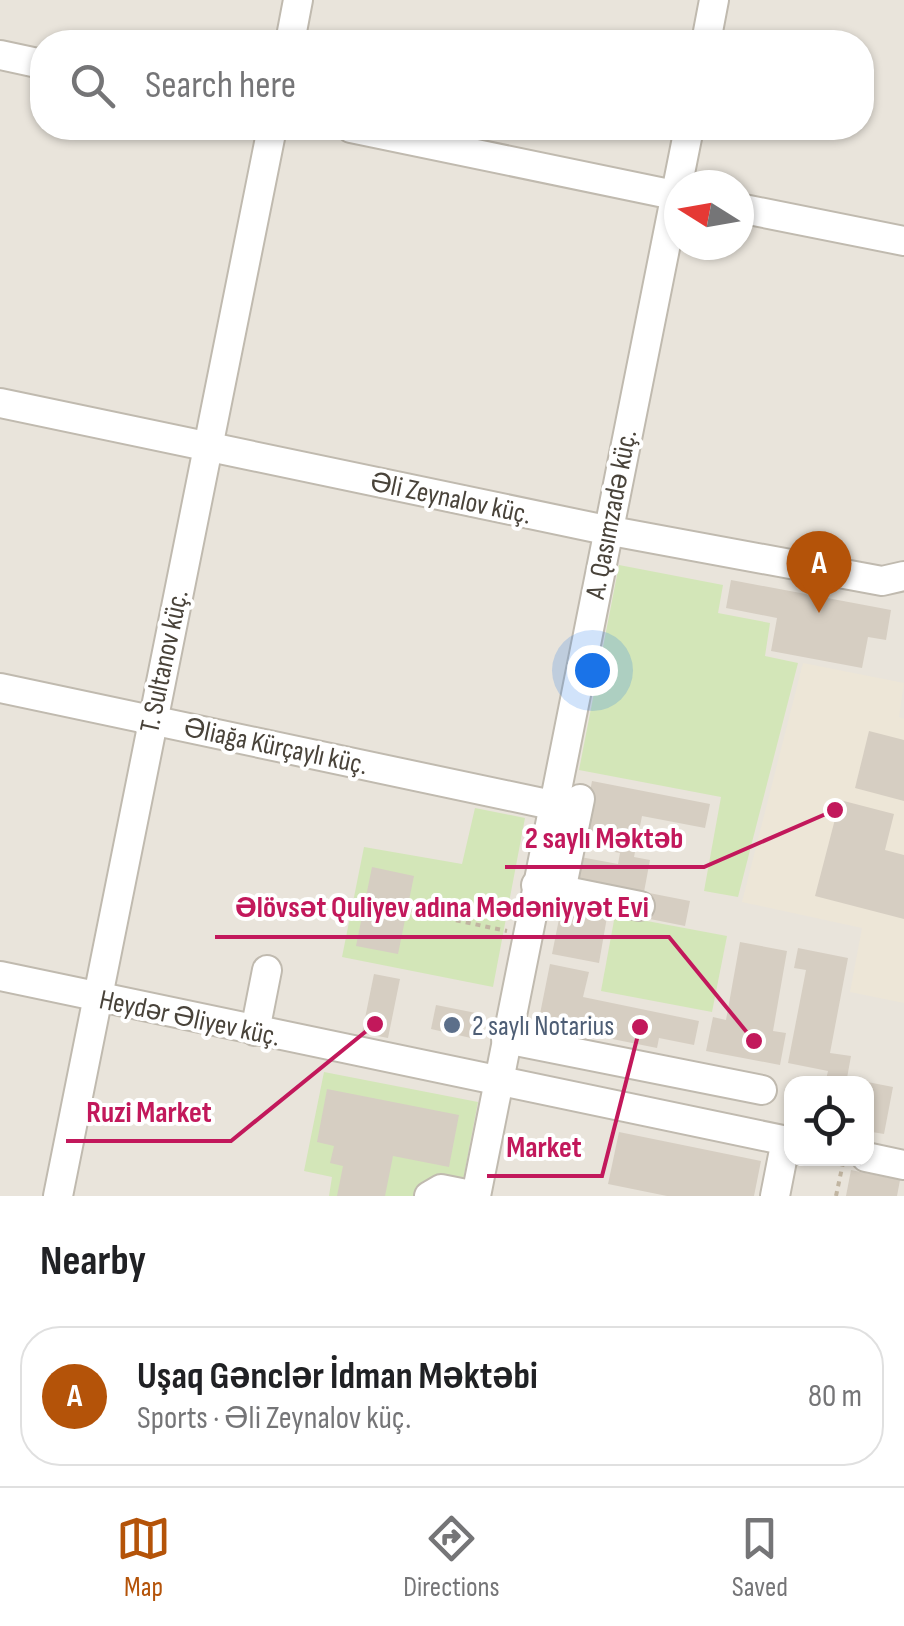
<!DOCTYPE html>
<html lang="en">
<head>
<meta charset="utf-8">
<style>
  :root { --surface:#fff; --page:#f2f2f2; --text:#202124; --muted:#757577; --line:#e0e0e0; --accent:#b45309 }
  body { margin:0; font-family:"Sofia Sans Condensed",sans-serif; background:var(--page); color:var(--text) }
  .controls { position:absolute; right:30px; bottom:30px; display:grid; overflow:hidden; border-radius:20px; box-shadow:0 2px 8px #0004 }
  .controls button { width:90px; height:90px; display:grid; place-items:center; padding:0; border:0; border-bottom:2px solid var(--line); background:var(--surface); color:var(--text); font:50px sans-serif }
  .compass { position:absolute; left:664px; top:170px; width:90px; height:90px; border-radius:50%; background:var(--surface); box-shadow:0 2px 8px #0004; rotate:281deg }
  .you { position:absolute; left:592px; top:670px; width:35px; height:35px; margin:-25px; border:8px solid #fff; border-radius:50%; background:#1a73e8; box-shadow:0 0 0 15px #1a73e833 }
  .badge { display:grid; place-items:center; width:65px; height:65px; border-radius:50%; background:var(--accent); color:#fff; font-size:32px; font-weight:700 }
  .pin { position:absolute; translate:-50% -82px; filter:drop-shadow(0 2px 5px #0008) }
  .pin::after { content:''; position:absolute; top:52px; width:35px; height:30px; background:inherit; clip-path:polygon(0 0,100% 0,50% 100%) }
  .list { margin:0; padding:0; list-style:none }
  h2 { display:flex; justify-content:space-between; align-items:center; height:130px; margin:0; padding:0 40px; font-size:42px }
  h2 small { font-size:32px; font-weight:400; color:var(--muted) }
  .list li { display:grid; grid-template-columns:65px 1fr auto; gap:30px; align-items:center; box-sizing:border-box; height:140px; margin:0 20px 20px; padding:0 20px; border:2px solid var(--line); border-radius:40px }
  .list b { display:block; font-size:38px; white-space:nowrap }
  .list p { margin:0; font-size:32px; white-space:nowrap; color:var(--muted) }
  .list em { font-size:32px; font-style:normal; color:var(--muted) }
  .icon { flex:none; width:55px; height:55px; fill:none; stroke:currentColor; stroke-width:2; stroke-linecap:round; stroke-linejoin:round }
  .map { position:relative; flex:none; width:904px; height:1196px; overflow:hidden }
  .search { position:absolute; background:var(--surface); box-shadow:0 2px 8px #0004; left:30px; right:30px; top:30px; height:110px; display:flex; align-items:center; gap:25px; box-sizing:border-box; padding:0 35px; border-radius:40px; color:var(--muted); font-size:38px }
  .sheet { height:290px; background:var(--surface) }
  nav { display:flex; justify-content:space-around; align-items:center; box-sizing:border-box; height:140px; border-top:2px solid var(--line); background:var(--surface); font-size:28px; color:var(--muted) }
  nav a { display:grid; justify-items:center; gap:5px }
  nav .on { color:var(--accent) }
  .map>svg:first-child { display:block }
</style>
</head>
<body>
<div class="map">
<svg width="904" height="1196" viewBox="0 0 904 1196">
  <rect width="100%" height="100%" fill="#f5f2ec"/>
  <path fill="#e9e4db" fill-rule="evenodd" d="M0,0H904V1196H0ZM42,42H862V128H42ZM679,185H739V245H679ZM792,1084H866V1158H792Z"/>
  <polygon fill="#ede6d7" points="803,663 904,683 899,717 904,719 904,1003 850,992 862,928 742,902"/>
  <g fill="#d3e6b8">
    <polygon points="619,565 723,585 718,613 770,623 765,656 798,663 738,897 704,891 721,797 579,770"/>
    <polygon points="475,808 525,818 493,987 342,957 364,847 462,864"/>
    <polygon points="615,915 727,936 712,1012 601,991"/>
    <polygon points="324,1072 478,1102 460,1196 329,1196 332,1177 304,1171"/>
  </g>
  <g fill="#d6cec2">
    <polygon points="731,580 891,610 886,640 868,637 862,668 771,651 777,618 726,608"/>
    <polygon points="869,731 904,740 904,801 855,788"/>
    <polygon points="592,781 710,804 705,828 642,816 634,857 650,860 644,892 690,901 685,926 645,918 570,883 575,856 618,864 620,853 580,845"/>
    <polygon points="840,800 894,814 885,850 904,855 904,919 815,896"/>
    <polygon points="372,867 414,876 398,954 356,946"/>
    <polygon points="561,909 607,917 599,963 552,954"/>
    <polygon points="740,942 787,951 773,1031 786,1033 780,1065 706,1051 713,1017 726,1020"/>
    <polygon points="798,948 848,958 830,1053 851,1056 847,1078 893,1087 884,1134 866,1131 866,1084 825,1084 828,1071 788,1063 806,970 794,968"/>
    <polygon points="550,964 589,972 583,997 699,1021 694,1045 659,1038 657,1048 538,1024"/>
    <polygon points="374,974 400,979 388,1038 362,1033"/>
    <polygon points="436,1005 476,1013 471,1038 431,1029"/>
    <polygon points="327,1089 459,1115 449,1167 393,1156 385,1196 337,1196 343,1166 330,1163 334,1146 317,1142"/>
    <polygon points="619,1132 761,1161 754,1196 667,1196 608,1184"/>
    <polygon points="851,1170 900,1180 897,1196 846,1196"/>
  </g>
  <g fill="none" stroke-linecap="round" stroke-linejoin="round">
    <defs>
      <g id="minor">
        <polyline points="290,42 298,0"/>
        <polyline points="706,42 714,0"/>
        <polyline points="0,55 42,64"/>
        <polyline points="351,128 679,196"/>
        <polyline points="739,208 904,241"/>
        <polyline points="0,403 606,530 882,581 904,576"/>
        <polyline points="0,688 552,805"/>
        <polyline points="536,885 640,906"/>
        <polyline points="561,891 580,799"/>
        <polyline points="0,976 792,1142"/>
        <polyline points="255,1031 267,970"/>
        <polyline points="506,1039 762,1090"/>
        <polyline points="866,1157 904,1165"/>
        <polyline points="58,1196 272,128"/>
        <polyline points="429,1196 441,1189 476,1196"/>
        <polyline points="476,1196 689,128"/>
        <polyline points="775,1196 786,1140"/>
      </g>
    </defs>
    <use href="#minor" stroke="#c0baaf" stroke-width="32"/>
    <g stroke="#c1b5a1" stroke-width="4" stroke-dasharray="5 5" stroke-linecap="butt">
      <polyline points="407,910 507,931"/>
      <polyline points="836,1196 843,1163"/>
    </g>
    <use href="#minor" stroke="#fff" stroke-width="28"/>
  </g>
  <circle fill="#5c6f8a" stroke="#fff" stroke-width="4" cx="452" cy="1025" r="10"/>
  <g text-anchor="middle" stroke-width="8" stroke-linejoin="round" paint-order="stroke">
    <g font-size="28" fill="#49433a" stroke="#fff">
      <text transform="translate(451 497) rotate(12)" y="10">Əli Zeynalov küç.</text>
      <text transform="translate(610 514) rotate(-79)" y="10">A. Qasımzadə küç.</text>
      <text transform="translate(163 661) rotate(-78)" y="10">T. Sultanov küç.</text>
      <text transform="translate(276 745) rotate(12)" y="10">Əliağa Kürçaylı küç.</text>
      <text transform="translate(190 1017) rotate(12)" y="10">Heydər Əliyev küç.</text>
    </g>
    <g font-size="28" fill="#4e5e75" stroke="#fff" text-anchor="start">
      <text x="472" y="1035">2 saylı Notarius</text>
    </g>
  </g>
  <path fill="none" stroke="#c2185b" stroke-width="4" d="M835 810L704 867H505M754 1041L669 937H215M375 1024L231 1141H66M640 1027L602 1176H487"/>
  <g fill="#c2185b" stroke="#fff" stroke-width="4">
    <circle cx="835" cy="810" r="10"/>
    <circle cx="754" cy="1041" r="10"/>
    <circle cx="375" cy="1024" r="10"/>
    <circle cx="640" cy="1027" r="10"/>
  </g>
  <g font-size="30" text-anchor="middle" font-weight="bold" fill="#c2185b" stroke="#fff" stroke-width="8" stroke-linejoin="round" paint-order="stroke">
    <text x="604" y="848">2 saylı Məktəb</text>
    <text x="442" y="917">Əlövsət Quliyev adına Mədəniyyət Evi</text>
    <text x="149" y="1122">Ruzi Market</text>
    <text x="544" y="1157">Market</text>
  </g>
</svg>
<div class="controls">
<button><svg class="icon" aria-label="locate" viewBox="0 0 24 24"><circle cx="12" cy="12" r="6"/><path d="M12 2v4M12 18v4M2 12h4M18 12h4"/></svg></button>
</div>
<svg class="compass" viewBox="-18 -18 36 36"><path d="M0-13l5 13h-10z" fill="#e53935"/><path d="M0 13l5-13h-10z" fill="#757577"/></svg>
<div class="you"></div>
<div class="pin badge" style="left:819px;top:613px">A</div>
<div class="search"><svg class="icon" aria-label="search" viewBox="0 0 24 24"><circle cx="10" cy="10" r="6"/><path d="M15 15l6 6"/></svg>Search here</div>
</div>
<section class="sheet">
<h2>Nearby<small></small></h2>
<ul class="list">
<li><span class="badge">A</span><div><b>Uşaq Gənclər İdman Məktəbi</b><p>Sports · Əli Zeynalov küç.</p></div><em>80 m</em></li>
</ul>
</section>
<nav>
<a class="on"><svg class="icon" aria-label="map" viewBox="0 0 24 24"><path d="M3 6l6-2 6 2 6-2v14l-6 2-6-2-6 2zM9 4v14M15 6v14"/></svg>Map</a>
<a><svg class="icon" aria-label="directions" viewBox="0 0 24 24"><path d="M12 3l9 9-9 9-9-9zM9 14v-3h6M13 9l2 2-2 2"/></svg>Directions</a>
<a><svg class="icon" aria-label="saved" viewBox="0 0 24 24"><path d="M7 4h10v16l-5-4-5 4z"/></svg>Saved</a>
</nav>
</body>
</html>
